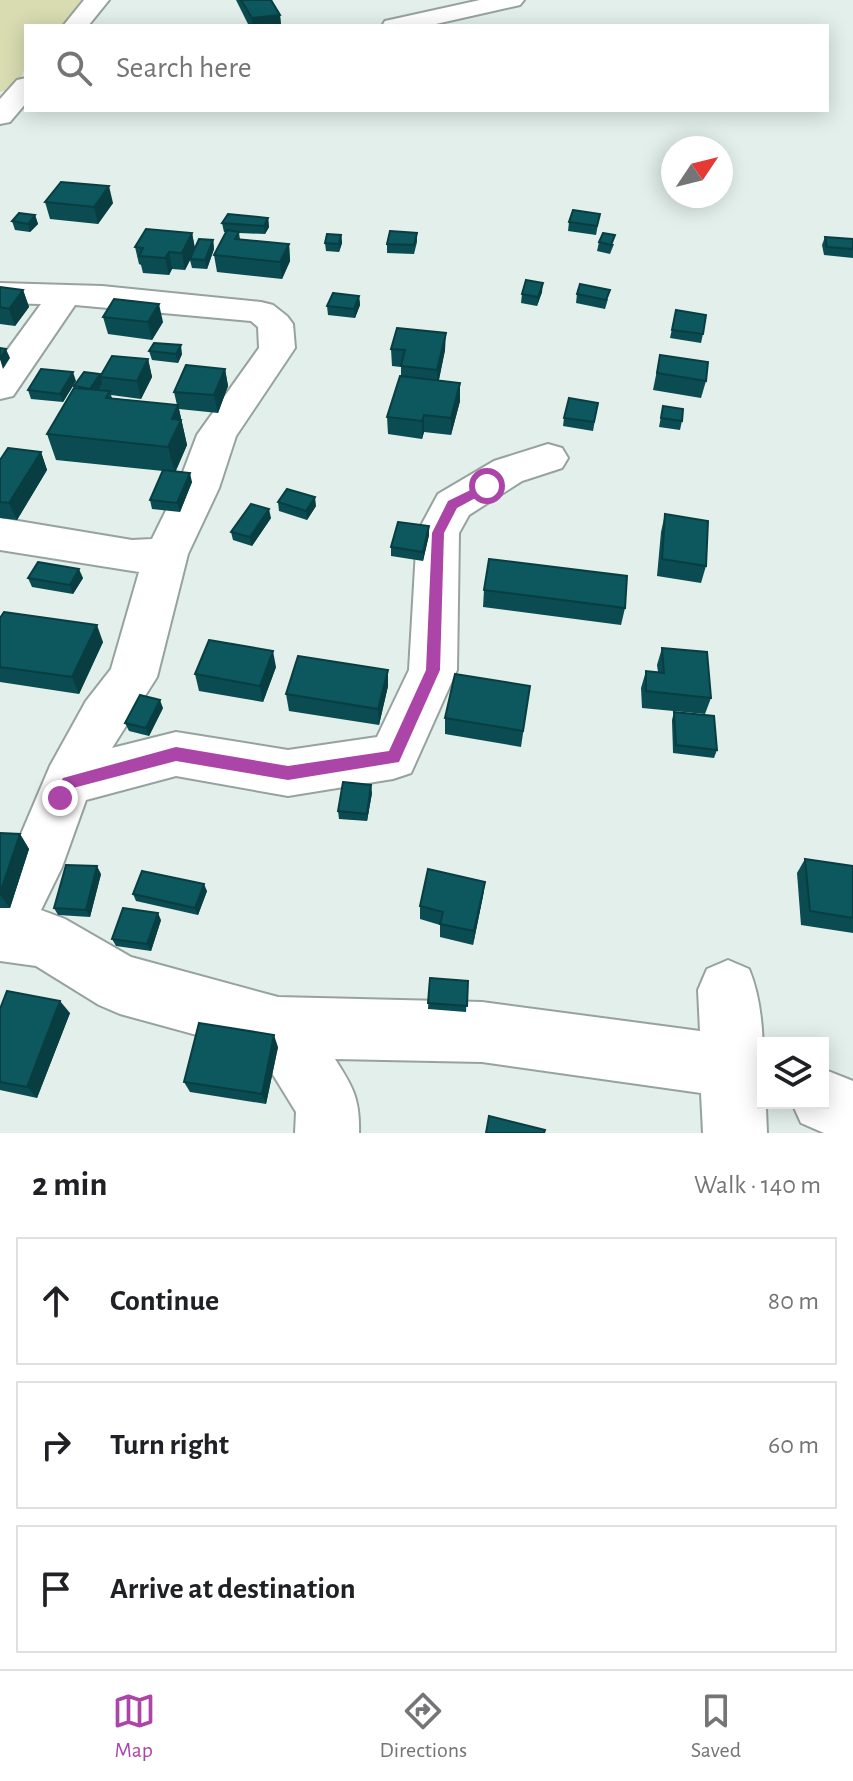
<!DOCTYPE html>
<html lang="en">
<head>
<meta charset="utf-8">
<style>
  :root { --surface:#fff; --page:#f6f6f6; --text:#202124; --muted:#757577; --line:#e0e0e0; --accent:#ac45a8 }
  body { margin:0; font-family:"Alegreya Sans",sans-serif; background:var(--page); color:var(--text) }
  .controls { position:absolute; right:24px; bottom:24px; display:grid; overflow:hidden; border-radius:0px; box-shadow:0 4px 20px #0003 }
  .controls button { width:72px; height:72px; display:grid; place-items:center; padding:0; border:0; border-bottom:2px solid var(--line); background:var(--surface); color:var(--text); font:40px sans-serif }
  .compass { position:absolute; left:661px; top:136px; width:72px; height:72px; border-radius:50%; background:var(--surface); box-shadow:0 4px 20px #0003; rotate:55deg }
  .stop { position:absolute; width:24px; height:24px; margin:-18px; border:6px solid #ac45a8; border-radius:50%; background:#fff }
  .stop.end { background:#ac45a8; border-color:#fff; box-shadow:0 2px 8px #0008 }
  .list { margin:0; padding:0; list-style:none }
  h2 { display:flex; justify-content:space-between; align-items:center; height:104px; margin:0; padding:0 32px; font-size:34px }
  h2 small { font-size:26px; font-weight:400; color:var(--muted) }
  .list li { display:grid; grid-template-columns:52px 1fr auto; gap:24px; align-items:center; box-sizing:border-box; height:128px; margin:0 16px 16px; padding:0 16px; border:2px solid var(--line); border-radius:0px }
  .list b { display:block; font-size:30px; white-space:nowrap }
  .list em { font-size:26px; font-style:normal; color:var(--muted) }
  .icon { flex:none; width:44px; height:44px; fill:none; stroke:currentColor; stroke-width:2; stroke-linecap:round; stroke-linejoin:round }
  .map { position:relative; flex:none; width:853px; height:1133px; overflow:hidden }
  .search { position:absolute; background:var(--surface); box-shadow:0 4px 20px #0003; left:24px; right:24px; top:24px; height:88px; display:flex; align-items:center; gap:20px; box-sizing:border-box; padding:0 28px; border-radius:0px; color:var(--muted); font-size:30px }
  .sheet { height:536px; background:var(--surface) }
  nav { display:flex; justify-content:space-around; align-items:center; box-sizing:border-box; height:112px; border-top:2px solid var(--line); background:var(--surface); font-size:22px; color:var(--muted) }
  nav a { display:grid; justify-items:center; gap:4px }
  nav .on { color:var(--accent) }
  .map>svg:first-child { display:block }
</style>
</head>
<body>
<div class="map">
<svg width="853" height="1133" viewBox="0 0 853 1133">
  <rect width="100%" height="100%" fill="#e2efea"/>
  <path fill="#d9dcb1" d="M0,0H82L62,26H26C26,52 32,85 0,92Z"/>
  <g fill="none" stroke-linecap="round" stroke-linejoin="round">
    <defs>
      <g id="minor">
        <polygon points="84,0 109,0 88,26 63,26"/>
        <polygon points="480,0 524,0 520,5 427,26 382,26 385,21"/>
        <polygon points="26,78 26,103 10,122 0,124 0,99 17,80"/>
        <path d="M0,283L102,286L261,302L273,305L287,316L293,324L295,348L236,436L219,488L188,554L157,677L112,748L176,732L288,750L377,737L409,670L417,533L438,494L494,461L548,444L562,448L568,458L562,468L522,481L469,515L459,533L457,670L411,773L393,779L288,796L176,776L86,800L62,867L41,910L65,919L131,957L278,997L482,1002L700,1031L698,990L707,969L728,960L749,969C766,1010 763,1059 763,1103H778L766,1108L767,1133H703L701,1093L482,1062L335,1059C353,1087 360,1099 359,1133H295L296,1112L259,1052L120,1014L99,1005L36,966L0,961V874L13,853L50,766L86,701L111,669L139,572L0,550V518L132,540L152,539L177,488L197,435L259,348L258,327L251,321L75,305L13,396L0,399V360L41,304L0,303Z"/>
        <polygon points="823,1069 853,1081 853,1133 824,1133 801,1123 792,1103 823,1103"/>
      </g>
    </defs>
    <use href="#minor" stroke="#96a29e" stroke-width="4"/>
    <use href="#minor" fill="#fff" fill-rule="evenodd"/>
  </g>
  <g fill="#0a4c51">
    <polygon points="236,0 271,0 280,15 281,26 249,26"/>
    <polygon points="45,202 113,203 98,224 50,219"/>
    <polygon points="600,214 596,235 568,231 569,222"/>
    <polygon points="35,215 38,224 30,232 15,230 12,221"/>
    <polygon points="268,218 269,227 265,234 239,233 240,239 289,244 290,261 282,279 217,272 214,255 227,232 224,232 222,223"/>
    <polygon points="192,233 195,248 213,240 214,249 207,269 192,268 190,260 185,270 172,269 169,275 143,273 141,265 139,264 135,247"/>
    <polygon points="417,233 417,242 414,254 387,253 387,244"/>
    <polygon points="341,235 342,243 339,252 326,251 325,243"/>
    <polygon points="825,237 853,239 853,258 824,255 822,245"/>
    <polygon points="599,242 614,244 610,254 597,251"/>
    <polygon points="0,287 23,290 29,307 15,326 0,324"/>
    <polygon points="542,292 537,306 521,303 522,294"/>
    <polygon points="577,294 608,299 605,309 576,303"/>
    <polygon points="359,296 360,305 355,318 328,315 327,306"/>
    <polygon points="676,310 703,334 701,343 670,338"/>
    <polygon points="103,317 163,322 152,340 108,334"/>
    <polygon points="391,349 445,350 439,380 460,383 460,401 451,435 424,432 422,439 388,434 387,417 401,376 401,367 392,366"/>
    <polygon points="149,351 182,354 178,363 152,360"/>
    <polygon points="660,355 706,381 701,398 653,390"/>
    <polygon points="148,359 152,377 141,399 111,395 112,398 177,405 174,392 225,369 228,386 218,413 179,409 187,445 175,472 192,482 180,512 152,509 150,500 163,471 56,460 47,434 100,374 100,376"/>
    <polygon points="76,381 63,402 31,399 28,390"/>
    <polygon points="598,403 593,431 563,426 564,418"/>
    <polygon points="663,406 682,421 680,430 659,427"/>
    <polygon points="41,452 47,470 17,520 0,518 0,460"/>
    <polygon points="278,502 316,506 307,520 279,511"/>
    <polygon points="665,514 706,566 701,583 657,576 661,532"/>
    <polygon points="271,518 252,546 233,540 231,532"/>
    <polygon points="429,535 423,561 391,556 391,547"/>
    <polygon points="28,578 83,578 73,594 32,587"/>
    <polygon points="484,590 625,608 621,625 483,607"/>
    <polygon points="0,618 103,642 79,694 0,682"/>
    <polygon points="662,648 711,698 705,714 642,708 641,688 646,671 658,672 657,665"/>
    <polygon points="276,667 263,702 199,691 195,674"/>
    <polygon points="388,686 379,725 289,711 286,694"/>
    <polygon points="530,686 521,747 445,734 445,718"/>
    <polygon points="163,708 149,736 129,731 125,723"/>
    <polygon points="674,712 717,750 714,758 673,753 672,720"/>
    <polygon points="372,793 367,821 339,819 338,811"/>
    <polygon points="0,833 20,834 29,849 10,908 0,908"/>
    <polygon points="805,859 853,866 853,933 801,925 797,873"/>
    <polygon points="101,874 90,917 58,915 54,908"/>
    <polygon points="485,882 483,896 473,945 440,937 440,925 420,919 420,906"/>
    <polygon points="207,891 198,915 136,901 133,894"/>
    <polygon points="161,920 151,951 116,946 112,939"/>
    <polygon points="430,978 468,981 466,1012 428,1009"/>
    <polygon points="0,1009 70,1013 37,1098 0,1090"/>
    <polygon points="278,1047 266,1104 190,1092 184,1082"/>
  </g>
  <g fill="#083e42">
    <polygon points="280,15 281,26 252,26 252,18"/>
    <polygon points="109,186 113,203 98,224 94,207"/>
    <polygon points="35,215 38,224 30,232 28,224"/>
    <polygon points="268,218 269,227 265,234 264,226"/>
    <polygon points="192,233 195,250 185,270 182,253"/>
    <polygon points="341,235 342,243 339,252 339,244"/>
    <polygon points="213,240 214,249 207,269 205,260"/>
    <polygon points="289,244 290,261 282,279 280,262"/>
    <polygon points="169,252 172,269 169,275 165,258"/>
    <polygon points="543,283 542,292 537,306 538,297"/>
    <polygon points="23,290 29,307 15,326 9,309"/>
    <polygon points="359,296 360,305 355,318 354,309"/>
    <polygon points="159,304 163,322 152,340 148,322"/>
    <polygon points="446,333 445,350 437,388 437,370"/>
    <polygon points="181,345 182,354 178,363 176,354"/>
    <polygon points="6,349 10,358 3,369 0,359"/>
    <polygon points="148,359 152,377 141,399 137,381"/>
    <polygon points="225,369 228,386 218,413 214,395"/>
    <polygon points="73,372 76,381 63,402 60,394"/>
    <polygon points="100,374 102,384 93,398 90,389"/>
    <polygon points="460,383 460,401 451,435 451,418"/>
    <polygon points="178,405 187,445 175,473 168,447 172,419"/>
    <polygon points="424,415 424,432 422,439 422,421"/>
    <polygon points="41,452 47,470 17,520 9,503"/>
    <polygon points="190,473 192,482 180,512 177,503"/>
    <polygon points="315,497 316,506 307,520 306,511"/>
    <polygon points="269,509 271,518 252,546 250,537"/>
    <polygon points="429,526 429,535 423,561 423,552"/>
    <polygon points="79,569 83,578 73,594 70,585"/>
    <polygon points="97,625 103,642 79,694 72,677"/>
    <polygon points="273,651 276,667 263,702 260,686"/>
    <polygon points="388,670 388,686 379,725 378,709"/>
    <polygon points="160,700 163,708 149,736 146,728"/>
    <polygon points="371,785 372,793 367,821 367,814"/>
    <polygon points="20,834 29,849 10,908 0,895 0,893"/>
    <polygon points="97,866 101,874 90,917 86,910"/>
    <polygon points="485,882 483,896 473,945 474,931"/>
    <polygon points="204,884 207,891 198,915 195,908"/>
    <polygon points="158,913 161,920 151,951 147,944"/>
    <polygon points="60,1001 70,1013 37,1098 27,1087"/>
    <polygon points="274,1035 278,1047 266,1104 262,1094"/>
  </g>
  <g fill="#0c585e" stroke="#083e42" stroke-width="2">
    <polygon points="241,0 271,0 280,15 252,18"/>
    <polygon points="61,182 109,186 94,207 45,202"/>
    <polygon points="573,210 600,214 597,226 569,222"/>
    <polygon points="19,213 35,215 28,224 12,221"/>
    <polygon points="228,214 268,218 264,226 222,223"/>
    <polygon points="146,229 192,233 182,253 169,252 165,258 139,256 143,248 135,247"/>
    <polygon points="227,230 239,232 235,239 289,244 280,262 214,255"/>
    <polygon points="390,231 417,233 414,245 387,244"/>
    <polygon points="603,233 615,235 611,245 599,242"/>
    <polygon points="327,234 341,235 339,244 325,243"/>
    <polygon points="825,237 853,239 853,249 827,247"/>
    <polygon points="199,239 213,240 205,260 190,259"/>
    <polygon points="526,280 543,283 538,297 522,294"/>
    <polygon points="580,284 610,290 606,300 577,294"/>
    <polygon points="0,287 23,290 9,309 0,307"/>
    <polygon points="333,293 359,296 354,309 327,306"/>
    <polygon points="114,299 159,304 148,322 103,317"/>
    <polygon points="676,310 706,315 703,334 672,330"/>
    <polygon points="397,328 446,333 437,370 401,366 405,350 391,349"/>
    <polygon points="154,343 181,345 176,354 149,351"/>
    <polygon points="0,348 6,349 0,359"/>
    <polygon points="660,355 708,362 706,381 657,373"/>
    <polygon points="112,356 148,359 137,381 100,377"/>
    <polygon points="186,365 225,369 214,395 174,392"/>
    <polygon points="41,369 73,372 60,394 28,390"/>
    <polygon points="84,372 100,374 90,389 74,386"/>
    <polygon points="400,376 460,383 451,418 424,415 422,421 387,417"/>
    <polygon points="74,388 110,391 106,398 178,405 172,419 181,420 168,447 47,434"/>
    <polygon points="569,398 598,403 594,422 564,418"/>
    <polygon points="663,406 683,409 682,421 661,418"/>
    <polygon points="8,448 41,452 9,503 0,502 0,460"/>
    <polygon points="163,470 190,473 177,503 150,500"/>
    <polygon points="287,489 315,497 306,511 278,502"/>
    <polygon points="251,504 269,509 250,537 231,532"/>
    <polygon points="665,514 708,521 706,566 662,559"/>
    <polygon points="398,522 429,526 423,552 391,547"/>
    <polygon points="489,559 627,576 625,608 484,590"/>
    <polygon points="38,562 79,569 70,585 28,578"/>
    <polygon points="4,612 97,625 72,677 0,667 0,618"/>
    <polygon points="209,640 273,651 260,686 195,674"/>
    <polygon points="662,648 707,652 711,698 646,691 646,671 664,673"/>
    <polygon points="298,656 388,670 378,709 286,694"/>
    <polygon points="455,674 530,686 523,731 445,718"/>
    <polygon points="140,695 160,700 146,728 125,723"/>
    <polygon points="674,712 714,716 717,750 676,745"/>
    <polygon points="343,782 371,785 367,814 338,811"/>
    <polygon points="0,833 20,834 0,893"/>
    <polygon points="805,859 853,866 853,918 810,911"/>
    <polygon points="66,865 97,866 86,910 54,908"/>
    <polygon points="428,869 485,882 474,931 440,924 443,912 420,906"/>
    <polygon points="142,871 204,884 195,908 133,894"/>
    <polygon points="123,908 158,913 147,944 112,939"/>
    <polygon points="430,978 468,981 467,1006 428,1003"/>
    <polygon points="7,991 60,1001 27,1087 0,1082 0,1009"/>
    <polygon points="199,1023 274,1035 262,1094 184,1082"/>
    <polygon points="489,1116 545,1130 544,1133 486,1133"/>
  </g>
  <polygon fill="#ac45a8" points="487,482 492,483 492,489 457,508 444,533 440,670 399,762 288,780 176,761 73,788 66,803 55,803 53,798 63,778 176,747 288,766 389,751 426,670 432,533 448,501"/>
</svg>
<div class="controls">
<button><svg class="icon" aria-label="layers" viewBox="0 0 24 24"><path d="M12 4l9 5-9 5-9-5zM3 14l9 5 9-5"/></svg></button>
</div>
<svg class="compass" viewBox="-18 -18 36 36"><path d="M0-13l5 13h-10z" fill="#e53935"/><path d="M0 13l5-13h-10z" fill="#757577"/></svg>
<div class="stop" style="left:487px;top:486px"></div>
<div class="stop end" style="left:60px;top:798px"></div>
<div class="search"><svg class="icon" aria-label="search" viewBox="0 0 24 24"><circle cx="10" cy="10" r="6"/><path d="M15 15l6 6"/></svg>Search here</div>
</div>
<section class="sheet">
<h2>2 min<small>Walk · 140 m</small></h2>
<ul class="list">
<li><svg class="icon" aria-label="ahead" viewBox="0 0 24 24"><path d="M12 20V5M6 11l6-6 6 6"/></svg><div><b>Continue</b></div><em>80 m</em></li>
<li><svg class="icon" aria-label="right" viewBox="0 0 24 24"><path d="M7 20v-9h11M14 6l5 5-5 5"/></svg><div><b>Turn right</b></div><em>60 m</em></li>
<li><svg class="icon" aria-label="arrive" viewBox="0 0 24 24"><path d="M6 21V4h12l-3 4 3 4H6"/></svg><div><b>Arrive at destination</b></div></li>
</ul>
</section>
<nav>
<a class="on"><svg class="icon" aria-label="map" viewBox="0 0 24 24"><path d="M3 6l6-2 6 2 6-2v14l-6 2-6-2-6 2zM9 4v14M15 6v14"/></svg>Map</a>
<a><svg class="icon" aria-label="directions" viewBox="0 0 24 24"><path d="M12 3l9 9-9 9-9-9zM9 14v-3h6M13 9l2 2-2 2"/></svg>Directions</a>
<a><svg class="icon" aria-label="saved" viewBox="0 0 24 24"><path d="M7 4h10v16l-5-4-5 4z"/></svg>Saved</a>
</nav>
</body>
</html>
